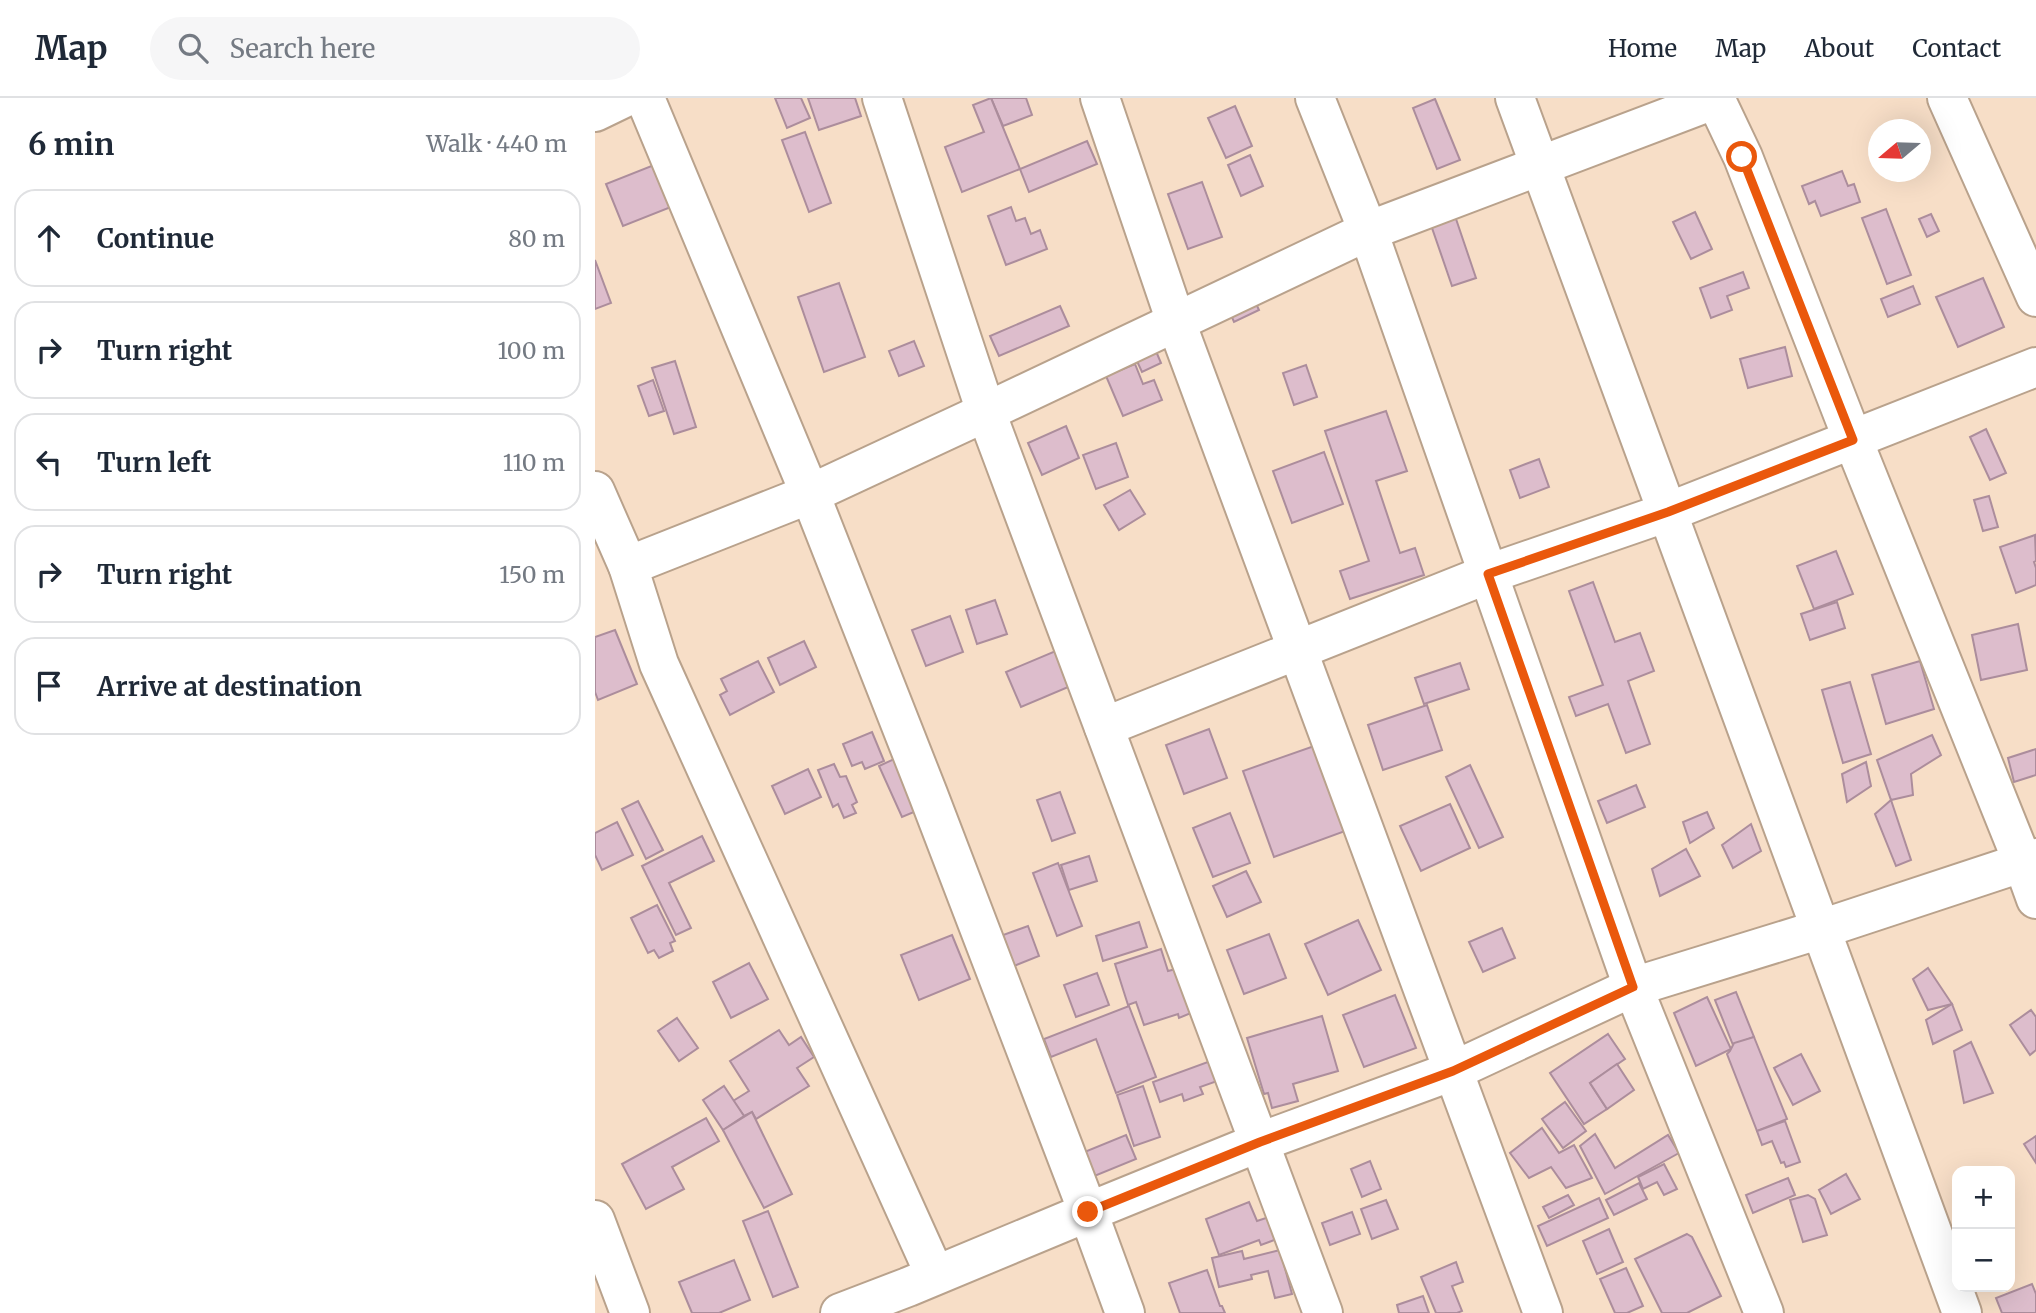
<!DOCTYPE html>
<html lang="en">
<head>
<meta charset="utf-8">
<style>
  :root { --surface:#fff; --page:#f6f6f7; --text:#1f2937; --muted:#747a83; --line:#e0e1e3 }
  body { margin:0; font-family:Merriweather,serif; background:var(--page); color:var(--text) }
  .controls { position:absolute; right:21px; bottom:21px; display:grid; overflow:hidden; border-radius:14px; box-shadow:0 7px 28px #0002 }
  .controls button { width:63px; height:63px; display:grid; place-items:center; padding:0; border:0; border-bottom:2px solid var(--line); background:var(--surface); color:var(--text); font:35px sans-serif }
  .compass { position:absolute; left:1273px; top:21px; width:63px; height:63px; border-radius:50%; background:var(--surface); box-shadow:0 7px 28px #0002; rotate:251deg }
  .stop { position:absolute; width:21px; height:21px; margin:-16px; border:5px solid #ea580c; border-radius:50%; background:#fff }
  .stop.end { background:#ea580c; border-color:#fff; box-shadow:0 2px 7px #0008 }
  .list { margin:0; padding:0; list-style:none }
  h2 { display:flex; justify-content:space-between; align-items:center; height:91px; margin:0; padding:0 28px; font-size:30px }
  h2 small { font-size:23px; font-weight:400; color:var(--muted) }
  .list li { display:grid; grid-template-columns:46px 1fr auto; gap:21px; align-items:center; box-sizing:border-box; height:98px; margin:0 14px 14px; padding:0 14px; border:2px solid var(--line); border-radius:21px }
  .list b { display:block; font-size:26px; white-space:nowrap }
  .list em { font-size:23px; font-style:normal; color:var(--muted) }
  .icon { flex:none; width:38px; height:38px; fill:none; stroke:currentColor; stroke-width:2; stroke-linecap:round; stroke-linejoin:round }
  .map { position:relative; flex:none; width:1441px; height:1215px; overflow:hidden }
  header { display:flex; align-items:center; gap:42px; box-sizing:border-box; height:98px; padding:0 35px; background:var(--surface); border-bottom:2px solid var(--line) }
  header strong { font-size:33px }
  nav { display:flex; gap:38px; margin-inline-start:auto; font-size:24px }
  .search { width:490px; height:63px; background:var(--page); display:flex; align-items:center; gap:18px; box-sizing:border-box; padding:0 24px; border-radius:38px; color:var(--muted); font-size:26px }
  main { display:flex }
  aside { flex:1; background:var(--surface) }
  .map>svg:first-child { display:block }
</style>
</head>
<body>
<header>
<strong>Map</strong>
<div class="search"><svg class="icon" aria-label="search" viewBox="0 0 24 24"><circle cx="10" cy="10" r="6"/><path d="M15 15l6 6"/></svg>Search here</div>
<nav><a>Home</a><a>Map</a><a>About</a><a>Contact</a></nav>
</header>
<main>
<aside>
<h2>6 min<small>Walk · 440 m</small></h2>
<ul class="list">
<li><svg class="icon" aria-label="ahead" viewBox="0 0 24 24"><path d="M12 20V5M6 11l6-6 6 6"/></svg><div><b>Continue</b></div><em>80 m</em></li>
<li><svg class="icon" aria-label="right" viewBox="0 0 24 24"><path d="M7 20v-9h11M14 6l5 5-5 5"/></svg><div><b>Turn right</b></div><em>100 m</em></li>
<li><svg class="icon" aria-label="left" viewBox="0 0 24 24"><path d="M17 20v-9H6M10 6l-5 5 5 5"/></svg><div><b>Turn left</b></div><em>110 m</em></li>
<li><svg class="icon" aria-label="right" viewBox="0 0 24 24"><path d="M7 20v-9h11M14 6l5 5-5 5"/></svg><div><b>Turn right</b></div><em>150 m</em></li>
<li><svg class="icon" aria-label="arrive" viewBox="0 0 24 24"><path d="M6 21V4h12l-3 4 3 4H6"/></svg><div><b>Arrive at destination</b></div></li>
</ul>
</aside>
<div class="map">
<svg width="1441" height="1215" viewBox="0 0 1441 1215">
  <rect width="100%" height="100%" fill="#f7dec7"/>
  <g fill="#ddbdcc" stroke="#ac8d9c" stroke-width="2">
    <polygon points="180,0 206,0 215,20 192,30"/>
    <polygon points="213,0 260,0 266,18 224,32"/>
    <polygon points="396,0 431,0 437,17 408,28"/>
    <polygon points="396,0 425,71 367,94 350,49 389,34 378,7"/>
    <polygon points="840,1 865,62 842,71 818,10"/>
    <polygon points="640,8 657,48 631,60 613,20"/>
    <polygon points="210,34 236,105 214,114 187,42"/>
    <polygon points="492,43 502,66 434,94 425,71"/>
    <polygon points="655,57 668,88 646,98 633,67"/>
    <polygon points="59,67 76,109 28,128 11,86"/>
    <polygon points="1247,73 1253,88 1259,86 1265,104 1226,118 1220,103 1214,106 1207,88"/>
    <polygon points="607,84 627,139 593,151 573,96"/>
    <polygon points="416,109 421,123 430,120 436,136 445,132 452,151 411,167 393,118"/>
    <polygon points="1291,111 1316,177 1292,186 1267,120"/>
    <polygon points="1100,114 1117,151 1096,161 1078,124"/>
    <polygon points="1336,116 1344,133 1332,139 1324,121"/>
    <polygon points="860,118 881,180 857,188 836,127"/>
    <polygon points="0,162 16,205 0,211"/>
    <polygon points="1148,174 1154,190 1132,198 1137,212 1116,220 1105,190"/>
    <polygon points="1388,180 1409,229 1363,249 1341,199"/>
    <polygon points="244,185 270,259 229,274 203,199"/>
    <polygon points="1318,188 1325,206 1293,219 1286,201"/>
    <polygon points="657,197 664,212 639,224 632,208"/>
    <polygon points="465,208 474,228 404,258 395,238"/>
    <polygon points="555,239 566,265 547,274 541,261"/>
    <polygon points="319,243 329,268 304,278 294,253"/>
    <polygon points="1190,249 1197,278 1153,290 1145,261"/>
    <polygon points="80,263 101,329 79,336 57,270"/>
    <polygon points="540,266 548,286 559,282 567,302 528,318 511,278"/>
    <polygon points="711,267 722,299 699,307 688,275"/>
    <polygon points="58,282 69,313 54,318 43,288"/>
    <polygon points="791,313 812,373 781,383 805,455 820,450 829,477 755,501 745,473 774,463 730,333"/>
    <polygon points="471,328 484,360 447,377 433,345"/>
    <polygon points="1391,331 1411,375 1395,382 1375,339"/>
    <polygon points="521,345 533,379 501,391 488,357"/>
    <polygon points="729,354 748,406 697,425 678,373"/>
    <polygon points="944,361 954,389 925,400 915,372"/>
    <polygon points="535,392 550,416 524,432 509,407"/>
    <polygon points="1394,398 1403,429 1388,433 1379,402"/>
    <polygon points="1440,437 1441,463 1439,464 1441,470 1441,487 1421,495 1405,449"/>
    <polygon points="1241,453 1258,496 1219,511 1202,468"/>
    <polygon points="998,484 1020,544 1045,535 1059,573 1033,583 1055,646 1031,655 1013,606 981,618 974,599 1008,587 974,493"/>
    <polygon points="400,502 412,536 382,546 371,512"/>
    <polygon points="1242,504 1250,530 1215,542 1206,516"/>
    <polygon points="355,518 368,554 331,568 317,532"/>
    <polygon points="1423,526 1432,572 1386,582 1377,537"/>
    <polygon points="20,532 42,586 3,602 0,594 0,539"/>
    <polygon points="209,543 221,569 185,587 173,560"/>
    <polygon points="463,552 478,587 426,609 411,574"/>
    <polygon points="163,563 179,594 135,617 125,597 132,593 126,581"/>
    <polygon points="1325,563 1339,611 1291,626 1277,577"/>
    <polygon points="865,565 874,591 829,606 820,580"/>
    <polygon points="1255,584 1276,656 1248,665 1227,592"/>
    <polygon points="832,607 847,652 788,672 773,627"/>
    <polygon points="614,631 632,680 589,696 571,647"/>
    <polygon points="277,634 289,663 270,671 267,664 257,668 248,646"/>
    <polygon points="1337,637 1346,657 1316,676 1318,697 1296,702 1282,662"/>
    <polygon points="722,647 753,732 679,759 648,673"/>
    <polygon points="1441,651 1441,677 1419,684 1413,660"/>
    <polygon points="308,657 331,709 307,719 284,668"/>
    <polygon points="1271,664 1276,688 1252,704 1247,676"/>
    <polygon points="239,666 245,679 251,678 262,704 257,707 261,715 249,720 243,706 238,709 223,672"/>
    <polygon points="875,667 908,739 884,750 851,679"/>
    <polygon points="213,671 226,699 190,716 177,688"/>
    <polygon points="1041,687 1050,709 1012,725 1003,703"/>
    <polygon points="465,694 480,735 457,743 442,702"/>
    <polygon points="1296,702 1316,762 1301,768 1280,716"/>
    <polygon points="43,703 68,752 51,761 27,711"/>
    <polygon points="855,706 875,750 826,773 805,728"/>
    <polygon points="1112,714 1119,730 1095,745 1088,724"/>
    <polygon points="635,715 655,765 618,779 598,730"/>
    <polygon points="22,724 38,757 7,772 0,757 0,735"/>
    <polygon points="1156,726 1166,753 1138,770 1127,747"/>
    <polygon points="107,738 119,763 74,785 96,830 81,837 47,768"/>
    <polygon points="1091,751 1105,778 1065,798 1057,771"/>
    <polygon points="494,758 502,783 474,792 466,767"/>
    <polygon points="463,765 487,828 462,838 438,775"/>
    <polygon points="651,773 666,804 632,819 618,788"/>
    <polygon points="62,807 80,843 75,845 78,853 64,860 59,852 53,855 36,820"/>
    <polygon points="763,822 786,872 733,897 710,846"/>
    <polygon points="544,824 552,849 508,863 501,838"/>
    <polygon points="433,828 444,858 419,868 408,837"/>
    <polygon points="907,830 920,860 888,874 874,844"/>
    <polygon points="674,836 691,880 649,896 632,852"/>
    <polygon points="357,837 375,881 324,902 306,857"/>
    <polygon points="566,851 573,873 581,871 596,915 584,920 583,916 549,927 541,904 533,907 520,866"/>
    <polygon points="154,865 173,901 136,920 118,884"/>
    <polygon points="1333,870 1357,906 1333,912 1318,881"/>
    <polygon points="502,875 514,907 481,919 469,887"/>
    <polygon points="1141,894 1159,939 1138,947 1120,902"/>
    <polygon points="800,897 821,950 769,969 748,917"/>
    <polygon points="1112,899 1136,951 1101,968 1079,915"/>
    <polygon points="1357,906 1367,932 1338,946 1331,922"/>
    <polygon points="534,908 561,979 521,995 501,941 456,959 449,941"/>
    <polygon points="1436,912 1441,919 1441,952 1435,957 1415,927"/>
    <polygon points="727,918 743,973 698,986 703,1003 677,1010 673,995 669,996 652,940"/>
    <polygon points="82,920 103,950 84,963 63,933"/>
    <polygon points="184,932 194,947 206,939 219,959 202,970 214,988 161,1021 157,1014 149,1018 138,1003 154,993 135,963"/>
    <polygon points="1013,936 1030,961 995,985 1012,1011 989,1026 955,975"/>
    <polygon points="1159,939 1192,1021 1162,1033 1132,956 1135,953 1139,945"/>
    <polygon points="1376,944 1398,995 1369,1005 1359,953"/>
    <polygon points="1206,956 1225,993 1198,1007 1179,970"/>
    <polygon points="621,961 628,981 605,989 608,996 589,1003 587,996 565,1004 558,984"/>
    <polygon points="1022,966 1039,992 1012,1011 995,985"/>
    <polygon points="129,988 149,1018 128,1032 108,1002"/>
    <polygon points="548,988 565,1039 539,1048 522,997"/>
    <polygon points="970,1004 991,1033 968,1050 947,1021"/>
    <polygon points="157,1014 197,1096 169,1110 128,1032"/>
    <polygon points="111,1020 124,1043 77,1069 89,1091 51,1111 27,1066"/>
    <polygon points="1190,1023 1205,1064 1191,1069 1189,1064 1186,1065 1177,1043 1167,1047 1162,1033"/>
    <polygon points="947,1030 964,1055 979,1047 997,1080 971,1090 956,1069 934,1080 915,1055"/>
    <polygon points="1000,1036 1020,1070 1073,1037 1084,1055 1010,1096 985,1048"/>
    <polygon points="531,1037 541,1061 497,1079 487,1055"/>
    <polygon points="1441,1038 1441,1065 1429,1046"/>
    <polygon points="775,1063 786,1091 767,1099 756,1071"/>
    <polygon points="1069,1066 1082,1091 1069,1097 1062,1084 1048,1091 1043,1079"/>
    <polygon points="1251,1076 1265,1101 1236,1116 1224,1092"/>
    <polygon points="1193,1080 1200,1097 1158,1115 1151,1097"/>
    <polygon points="1044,1085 1052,1101 1019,1117 1011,1102"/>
    <polygon points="973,1097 979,1107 954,1120 948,1109"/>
    <polygon points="1213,1097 1220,1101 1232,1137 1208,1144 1195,1102"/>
    <polygon points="1004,1100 1013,1120 952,1148 943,1128"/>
    <polygon points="791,1102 803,1131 777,1141 766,1111"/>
    <polygon points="654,1104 662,1123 674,1119 682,1141 666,1147 664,1142 624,1157 611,1121"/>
    <polygon points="173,1113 203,1189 178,1199 148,1123"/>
    <polygon points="757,1114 765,1136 735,1147 727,1125"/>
    <polygon points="1014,1131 1028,1164 1002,1176 988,1143"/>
    <polygon points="1092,1136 1097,1139 1126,1198 1092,1215 1067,1215 1040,1161"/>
    <polygon points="685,1152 697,1196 680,1200 673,1173 656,1177 657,1181 624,1189 617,1160 647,1153 649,1161"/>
    <polygon points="139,1162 155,1202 124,1215 97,1215 84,1184"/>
    <polygon points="861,1164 868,1184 857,1188 867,1213 862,1215 841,1215 826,1179"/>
    <polygon points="1031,1170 1048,1208 1032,1215 1020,1215 1005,1181"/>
    <polygon points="612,1172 625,1208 627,1208 630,1215 585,1215 574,1185"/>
    <polygon points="1437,1186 1441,1196 1441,1215 1407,1215 1401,1200"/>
    <polygon points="828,1198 834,1215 804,1215 802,1207"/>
  </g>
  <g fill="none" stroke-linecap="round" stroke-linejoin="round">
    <defs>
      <g id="minor">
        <polyline points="50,0 215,396 333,696 493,1114 313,1189 245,1215"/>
        <polyline points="287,0 391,314 728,1215"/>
        <polyline points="505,0 581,224 948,1215"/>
        <polyline points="720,0 773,133 1038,889 1169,1215"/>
        <polyline points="920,0 1367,1215"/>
        <polyline points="1120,0 1148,59 1258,342 1428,765 1441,801"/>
        <polyline points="1352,0 1441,199"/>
        <polyline points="0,14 29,0"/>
        <polyline points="0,393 33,468 64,566 340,1177"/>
        <polyline points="33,468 215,396 391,314 773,133 1121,1"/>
        <polyline points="509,629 893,476 1073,414 1441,269"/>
        <polyline points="0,1122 35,1215"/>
        <polyline points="530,1215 493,1114 665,1044 858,973 1038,889 1226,831 1441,760"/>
      </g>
    </defs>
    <use href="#minor" stroke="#b9a28c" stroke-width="42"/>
    <use href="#minor" stroke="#fff" stroke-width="38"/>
  </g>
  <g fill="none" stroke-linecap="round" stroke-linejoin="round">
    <polyline stroke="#ea580c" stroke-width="9" points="493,1114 665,1044 858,973 1038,889 893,476 1073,414 1258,342 1147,59"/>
  </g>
</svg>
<div class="controls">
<button>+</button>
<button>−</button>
</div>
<svg class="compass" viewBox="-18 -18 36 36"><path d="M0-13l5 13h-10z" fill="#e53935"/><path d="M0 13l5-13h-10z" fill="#747a83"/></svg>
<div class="stop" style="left:1147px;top:59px"></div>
<div class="stop end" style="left:493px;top:1114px"></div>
</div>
</main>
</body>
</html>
